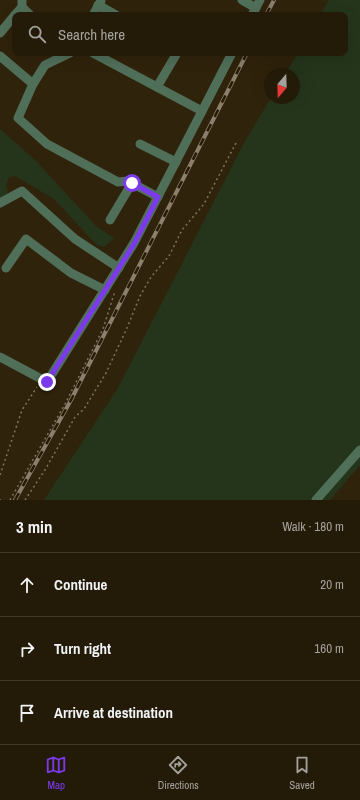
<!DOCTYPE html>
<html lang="en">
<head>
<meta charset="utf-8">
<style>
  :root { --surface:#241a08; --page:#302716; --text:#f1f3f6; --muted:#a3a19c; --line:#413829; --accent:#7c3aed }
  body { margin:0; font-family:"Archivo Narrow",sans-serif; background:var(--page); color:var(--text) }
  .compass { position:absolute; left:264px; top:68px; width:36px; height:36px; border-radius:50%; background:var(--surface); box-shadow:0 4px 16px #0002; rotate:199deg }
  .stop { position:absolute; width:12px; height:12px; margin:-9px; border:3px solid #7c3aed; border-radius:50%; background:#fff }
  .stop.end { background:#7c3aed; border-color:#fff; box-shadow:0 1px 4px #0008 }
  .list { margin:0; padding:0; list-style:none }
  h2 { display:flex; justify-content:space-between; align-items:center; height:52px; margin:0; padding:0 16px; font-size:17px }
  h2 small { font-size:13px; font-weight:400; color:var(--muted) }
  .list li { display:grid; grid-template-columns:26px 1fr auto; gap:12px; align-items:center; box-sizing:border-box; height:64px; padding:0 16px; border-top:1px solid var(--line) }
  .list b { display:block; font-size:15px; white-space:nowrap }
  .list em { font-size:13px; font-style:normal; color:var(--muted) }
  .icon { flex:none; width:22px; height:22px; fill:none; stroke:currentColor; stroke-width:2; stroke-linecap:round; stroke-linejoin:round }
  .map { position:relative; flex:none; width:360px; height:500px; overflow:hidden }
  .search { position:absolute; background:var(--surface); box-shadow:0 4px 16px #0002; left:12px; right:12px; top:12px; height:44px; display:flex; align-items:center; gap:10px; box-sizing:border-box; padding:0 14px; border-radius:8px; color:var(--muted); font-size:15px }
  .sheet { height:244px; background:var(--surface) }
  nav { display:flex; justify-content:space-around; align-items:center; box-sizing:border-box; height:56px; border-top:1px solid var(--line); background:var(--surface); font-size:11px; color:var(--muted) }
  nav a { display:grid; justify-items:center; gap:2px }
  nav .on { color:var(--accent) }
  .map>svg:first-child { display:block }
</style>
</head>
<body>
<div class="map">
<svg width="360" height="500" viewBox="0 0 360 500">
  <rect width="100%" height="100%" fill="#30230b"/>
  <g fill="#25351b">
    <polygon points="329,0 360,0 360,465 330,500 44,500 118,388 244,143 271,98 294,98 294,74 285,74 298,53 345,53 345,15 320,15"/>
    <polygon points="0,129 35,160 96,226 114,238 104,247 97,245 54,199 15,176 9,178 6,184 9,197 0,201"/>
  </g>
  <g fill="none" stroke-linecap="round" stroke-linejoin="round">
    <g stroke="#7e7360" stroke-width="1.5" stroke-dasharray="2 3" stroke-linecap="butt">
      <polyline points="0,475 22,410 37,387"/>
      <polyline points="0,499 0,500"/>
      <polyline points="10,500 65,404 103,329 115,291"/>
      <polyline points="25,500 45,470 75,417 84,409 106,373 127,328 140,296 151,277 169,256 182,230 204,204 236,143"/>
    </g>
    <g stroke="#506f59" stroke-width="9">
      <polyline points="242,0 256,8"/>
      <polyline points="98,5 116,15"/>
      <polyline points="22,7 30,15"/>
      <polyline points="15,15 22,7 22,0"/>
      <polyline points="93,15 101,1"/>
      <polyline points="252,15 260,0"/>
      <polyline points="0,33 15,15"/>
      <polyline points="70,53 45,65 33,84 18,118 47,144 118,182 128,181 158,197"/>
      <polyline points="93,53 202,111"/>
      <polyline points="0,56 33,84"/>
      <polyline points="157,87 177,53"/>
      <polyline points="140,144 176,162"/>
      <polyline points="0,203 22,191 75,239 119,268"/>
      <polyline points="110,220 132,183"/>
      <polyline points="6,268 26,239 71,273 105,290"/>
      <polyline points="0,357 47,382 134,243 232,53"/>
      <polyline points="316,500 360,450"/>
    </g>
    <defs>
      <g id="rail">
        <polyline points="266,15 274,0"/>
        <polyline points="15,500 71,400 247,53"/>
      </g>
    </defs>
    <use href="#rail" stroke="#8b806d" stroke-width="4"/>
    <use href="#rail" stroke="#261a03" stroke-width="2.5" stroke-dasharray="8" stroke-linecap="butt"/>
  </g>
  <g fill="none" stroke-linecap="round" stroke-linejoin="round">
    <polyline stroke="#7c3aed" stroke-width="5" points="47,382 134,244 158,197 132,183"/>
  </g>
</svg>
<svg class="compass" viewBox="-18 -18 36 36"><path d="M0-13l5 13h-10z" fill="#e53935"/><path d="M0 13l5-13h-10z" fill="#a3a19c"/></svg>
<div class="stop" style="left:132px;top:183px"></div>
<div class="stop end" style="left:47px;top:382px"></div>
<div class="search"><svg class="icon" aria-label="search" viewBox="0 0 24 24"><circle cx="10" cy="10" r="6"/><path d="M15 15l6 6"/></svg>Search here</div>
</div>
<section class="sheet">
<h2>3 min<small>Walk · 180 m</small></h2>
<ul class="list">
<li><svg class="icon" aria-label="ahead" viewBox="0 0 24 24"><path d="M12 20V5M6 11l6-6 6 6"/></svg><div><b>Continue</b></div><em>20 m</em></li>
<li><svg class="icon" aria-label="right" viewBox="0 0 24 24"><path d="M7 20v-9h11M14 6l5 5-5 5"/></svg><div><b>Turn right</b></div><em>160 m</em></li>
<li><svg class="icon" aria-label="arrive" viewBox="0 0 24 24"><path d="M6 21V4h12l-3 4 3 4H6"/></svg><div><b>Arrive at destination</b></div></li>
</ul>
</section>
<nav>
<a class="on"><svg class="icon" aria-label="map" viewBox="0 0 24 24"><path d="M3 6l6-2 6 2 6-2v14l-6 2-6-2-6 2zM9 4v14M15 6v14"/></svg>Map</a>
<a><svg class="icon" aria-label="directions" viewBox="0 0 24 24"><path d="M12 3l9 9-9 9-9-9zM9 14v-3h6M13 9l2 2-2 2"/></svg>Directions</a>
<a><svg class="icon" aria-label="saved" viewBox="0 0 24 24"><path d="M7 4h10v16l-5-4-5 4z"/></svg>Saved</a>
</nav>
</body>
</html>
